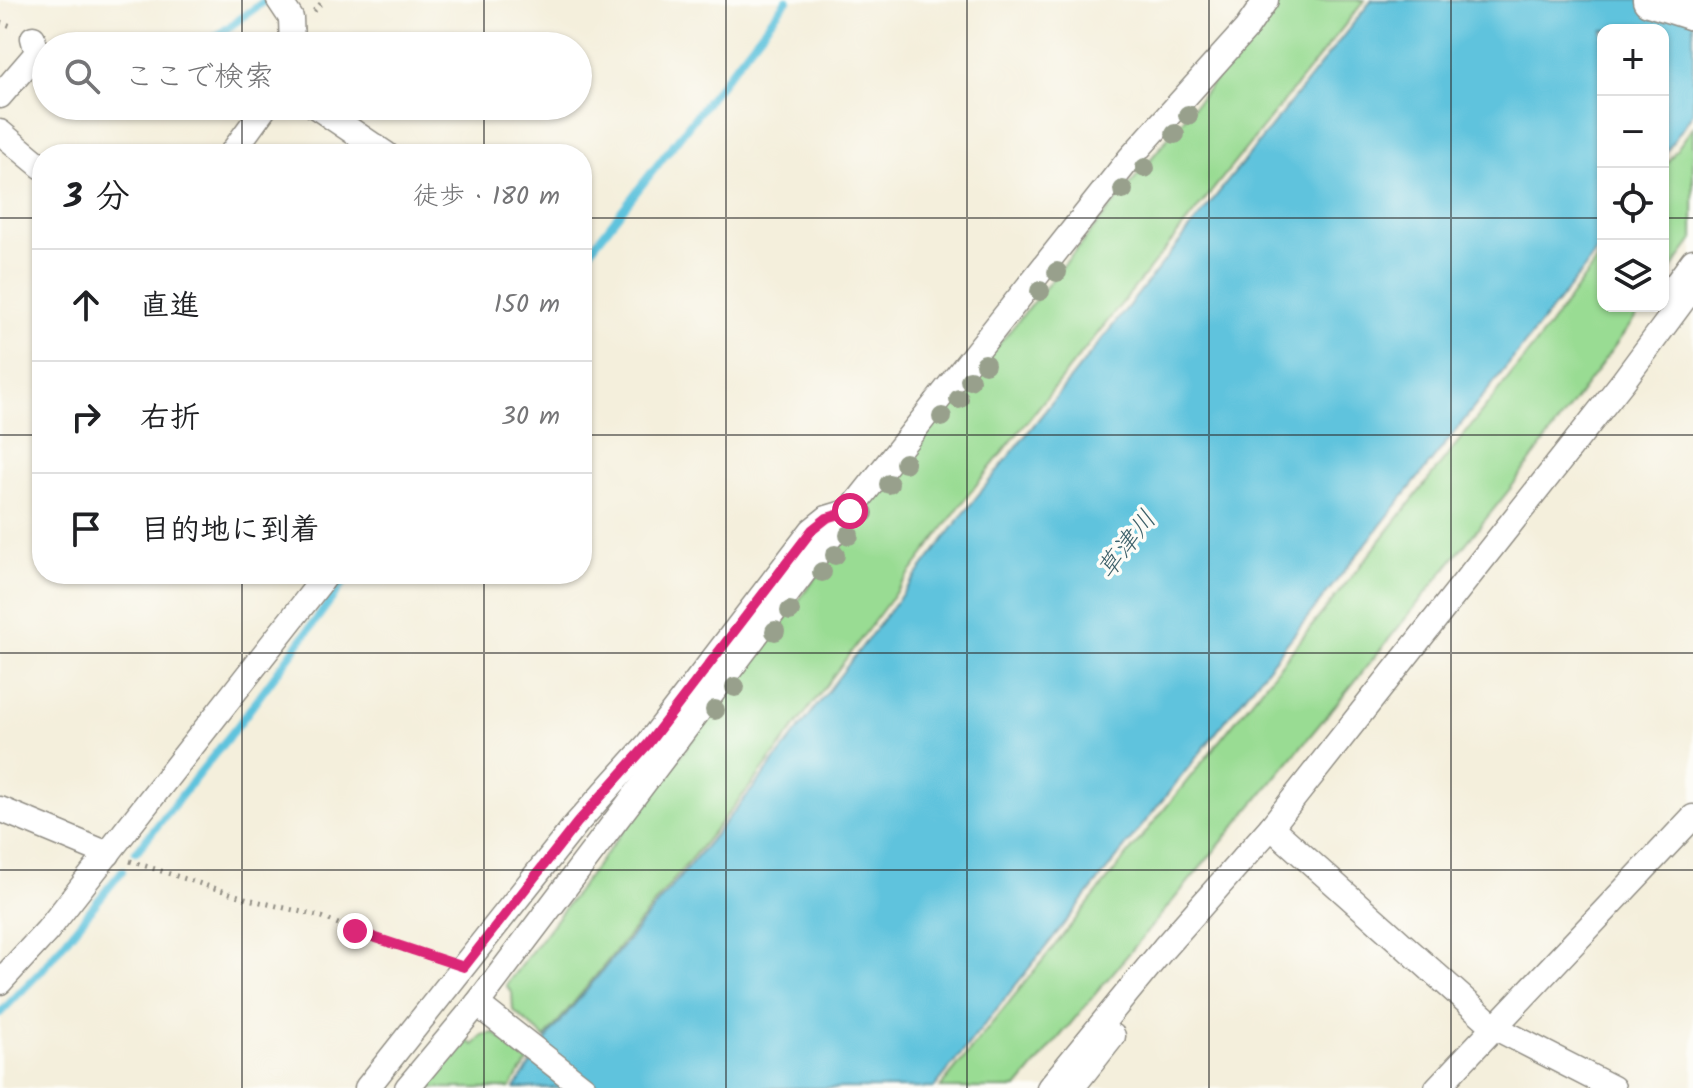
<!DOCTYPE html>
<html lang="ja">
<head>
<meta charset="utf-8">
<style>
  :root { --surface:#fff; --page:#f6f6f6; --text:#202124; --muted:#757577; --line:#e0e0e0 }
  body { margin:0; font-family:Kalam,"Klee One",sans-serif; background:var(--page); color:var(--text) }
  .controls { position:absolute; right:24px; top:24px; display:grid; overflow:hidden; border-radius:16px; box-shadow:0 2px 6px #0004 }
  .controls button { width:72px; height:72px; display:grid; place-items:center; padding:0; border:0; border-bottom:2px solid var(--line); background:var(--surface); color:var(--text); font:40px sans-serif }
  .stop { position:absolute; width:24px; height:24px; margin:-18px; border:6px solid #db2777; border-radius:50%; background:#fff }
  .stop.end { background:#db2777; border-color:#fff; box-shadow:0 2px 8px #0008 }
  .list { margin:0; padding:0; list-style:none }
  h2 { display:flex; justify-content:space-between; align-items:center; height:104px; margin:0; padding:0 32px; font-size:34px }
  h2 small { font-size:26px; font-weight:400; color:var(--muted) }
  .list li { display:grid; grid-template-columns:52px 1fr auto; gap:24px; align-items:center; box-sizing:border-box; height:112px; padding:0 32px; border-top:2px solid var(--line) }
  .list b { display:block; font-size:30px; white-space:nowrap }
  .list em { font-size:26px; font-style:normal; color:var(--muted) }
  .icon { flex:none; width:44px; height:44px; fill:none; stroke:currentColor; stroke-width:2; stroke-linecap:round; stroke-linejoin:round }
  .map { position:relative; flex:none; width:1693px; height:1088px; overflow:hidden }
  .search { position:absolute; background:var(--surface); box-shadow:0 2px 6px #0004; left:32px; top:32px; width:560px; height:88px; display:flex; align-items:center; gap:20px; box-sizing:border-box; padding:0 28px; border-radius:44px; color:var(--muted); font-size:30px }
  .panel { position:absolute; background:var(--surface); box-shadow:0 2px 6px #0004; left:32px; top:144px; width:560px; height:440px; border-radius:32px }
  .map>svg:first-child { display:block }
</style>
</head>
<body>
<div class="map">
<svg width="1693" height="1088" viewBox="0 0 1693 1088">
  <rect width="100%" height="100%" fill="#fdfcf7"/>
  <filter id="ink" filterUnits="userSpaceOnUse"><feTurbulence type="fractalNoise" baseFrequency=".0125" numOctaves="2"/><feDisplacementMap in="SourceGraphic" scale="16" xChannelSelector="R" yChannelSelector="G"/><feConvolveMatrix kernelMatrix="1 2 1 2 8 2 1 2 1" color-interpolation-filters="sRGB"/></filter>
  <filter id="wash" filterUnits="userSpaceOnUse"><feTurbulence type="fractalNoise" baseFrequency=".006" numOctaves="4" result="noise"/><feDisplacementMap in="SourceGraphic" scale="32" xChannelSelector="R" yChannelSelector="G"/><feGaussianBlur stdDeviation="1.8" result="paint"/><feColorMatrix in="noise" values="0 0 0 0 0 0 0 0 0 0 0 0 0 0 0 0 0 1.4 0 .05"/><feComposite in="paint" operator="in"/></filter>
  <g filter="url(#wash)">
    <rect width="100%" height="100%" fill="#f4efdc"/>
    <g fill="#99dc93" stroke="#62845f" stroke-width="2">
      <polygon points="1281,0 1365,0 969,494 757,778 545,1038 513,1010 512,993 506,985 922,438"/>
      <polygon points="1693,127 1693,240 1663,281 1663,168"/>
      <polygon points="1603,252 1603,306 1644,306 1510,489 1339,701 1017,1088 940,1088 1373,550 1548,328"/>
      <polygon points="494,1033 529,1060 510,1088 423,1088 464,1039 474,1045 482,1035"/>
    </g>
    <polygon fill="#5fc3dd" stroke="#457784" stroke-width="2" points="1372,0 1693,0 1693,113 1663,156 1663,30 1603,30 1603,242 1584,269 934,1088 515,1088 551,1033 760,780 975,499"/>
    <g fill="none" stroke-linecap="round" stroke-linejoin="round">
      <g stroke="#5fc3dd" stroke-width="8">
        <polyline points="203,46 266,0"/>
        <polyline points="582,261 787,0"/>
        <polyline points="136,852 239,724 350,574"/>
        <polyline points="0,1013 41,971 122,871"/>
      </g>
    </g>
  </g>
  <g filter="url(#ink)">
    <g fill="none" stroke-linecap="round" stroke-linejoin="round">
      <defs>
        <g id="street">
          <polyline points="279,0 291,18 292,46"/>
          <polyline points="0,96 37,53 33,38"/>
          <polyline points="315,106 386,154"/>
          <polyline points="0,132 42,167"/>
          <polyline points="231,154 266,106"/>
          <polyline points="1666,298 1693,261"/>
          <polyline points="0,809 108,854"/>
          <polyline points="1271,827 1496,1028 1613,1088"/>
          <polyline points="0,982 47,931 327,574"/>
          <polyline points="477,1004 584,1088"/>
          <polyline points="367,1088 577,823 648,744 812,530 827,518 847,512"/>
          <polyline points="407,1088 477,1004 850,511 1130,158 1246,29 1266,0"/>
          <polyline points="1049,1088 1164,948 1271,827 1624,380 1693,287"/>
          <polyline points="1072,1088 1113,1036"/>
          <polyline points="1437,1088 1693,817"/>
        </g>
        <polyline id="secondary" points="1649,0 1693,14"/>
      </defs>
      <use href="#street" stroke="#908d84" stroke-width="27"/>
      <use href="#secondary" stroke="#908d84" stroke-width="35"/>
      <g stroke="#908d84" stroke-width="5" stroke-dasharray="2 6" stroke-linecap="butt">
        <polyline points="314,11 324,0"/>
        <polyline points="0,22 14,27"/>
        <polyline points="130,861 248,899 322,917 380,942 440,960"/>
      </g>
      <use href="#street" stroke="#fff" stroke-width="24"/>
      <use href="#secondary" stroke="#fff" stroke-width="32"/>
    </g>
    <g fill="#98a08c">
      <circle cx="1188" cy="115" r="10"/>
      <circle cx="1175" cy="134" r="10"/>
      <circle cx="1145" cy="168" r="10"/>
      <circle cx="1123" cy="190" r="10"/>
      <circle cx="1057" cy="272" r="10"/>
      <circle cx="1040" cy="291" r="10"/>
      <circle cx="985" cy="364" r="10"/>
      <circle cx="970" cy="380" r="10"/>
      <circle cx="959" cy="399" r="10"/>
      <circle cx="942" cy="417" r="10"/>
      <circle cx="905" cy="463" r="10"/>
      <circle cx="889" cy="484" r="10"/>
      <circle cx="864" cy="513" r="10"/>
      <circle cx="849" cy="535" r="10"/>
      <circle cx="835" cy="555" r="10"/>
      <circle cx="822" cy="572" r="10"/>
      <circle cx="790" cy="611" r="10"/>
      <circle cx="775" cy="631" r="10"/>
      <circle cx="735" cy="687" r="10"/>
      <circle cx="715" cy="710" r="10"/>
    </g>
  </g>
  <g fill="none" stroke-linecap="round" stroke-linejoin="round" filter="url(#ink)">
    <polyline stroke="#db2777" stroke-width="10" points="355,931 464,967 577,823 648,744 812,530 827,518 850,511"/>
  </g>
  <path fill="none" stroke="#2b2b2b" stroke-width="2" stroke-opacity="0.55" d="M242,0V46M484,0V46M726,0V1088M967,0V1088M1209,0V1088M1451,0V1088M242,106V154M484,106V154M0,218H42M582,218H1603M1663,218H1693M0,435H42M582,435H1693M242,574V1088M484,574V1088M0,653H1693M0,870H1693"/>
  <g text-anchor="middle" stroke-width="7" stroke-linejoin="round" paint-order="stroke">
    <g font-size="26" font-style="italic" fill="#3d6069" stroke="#fdfcf7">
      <text transform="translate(1126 544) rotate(-52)" y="9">草津川</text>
    </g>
  </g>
</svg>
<div class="controls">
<button>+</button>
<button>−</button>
<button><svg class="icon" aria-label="locate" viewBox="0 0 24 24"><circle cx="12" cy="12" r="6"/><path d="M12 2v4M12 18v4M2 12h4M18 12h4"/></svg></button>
<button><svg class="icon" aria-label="layers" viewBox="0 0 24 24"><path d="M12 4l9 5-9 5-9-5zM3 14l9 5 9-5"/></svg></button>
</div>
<div class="stop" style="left:850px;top:511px"></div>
<div class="stop end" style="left:355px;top:931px"></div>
<div class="search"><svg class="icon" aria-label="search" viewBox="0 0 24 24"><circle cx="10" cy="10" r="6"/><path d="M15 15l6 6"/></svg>ここで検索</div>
<section class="panel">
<h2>3 分<small>徒歩 · 180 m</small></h2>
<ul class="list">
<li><svg class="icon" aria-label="ahead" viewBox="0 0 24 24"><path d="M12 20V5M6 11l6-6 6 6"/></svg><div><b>直進</b></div><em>150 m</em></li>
<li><svg class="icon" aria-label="right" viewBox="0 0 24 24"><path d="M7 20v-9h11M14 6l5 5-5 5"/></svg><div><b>右折</b></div><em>30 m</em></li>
<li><svg class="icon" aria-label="arrive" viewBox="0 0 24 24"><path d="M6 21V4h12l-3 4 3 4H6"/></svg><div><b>目的地に到着</b></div></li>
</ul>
</section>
</div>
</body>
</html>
